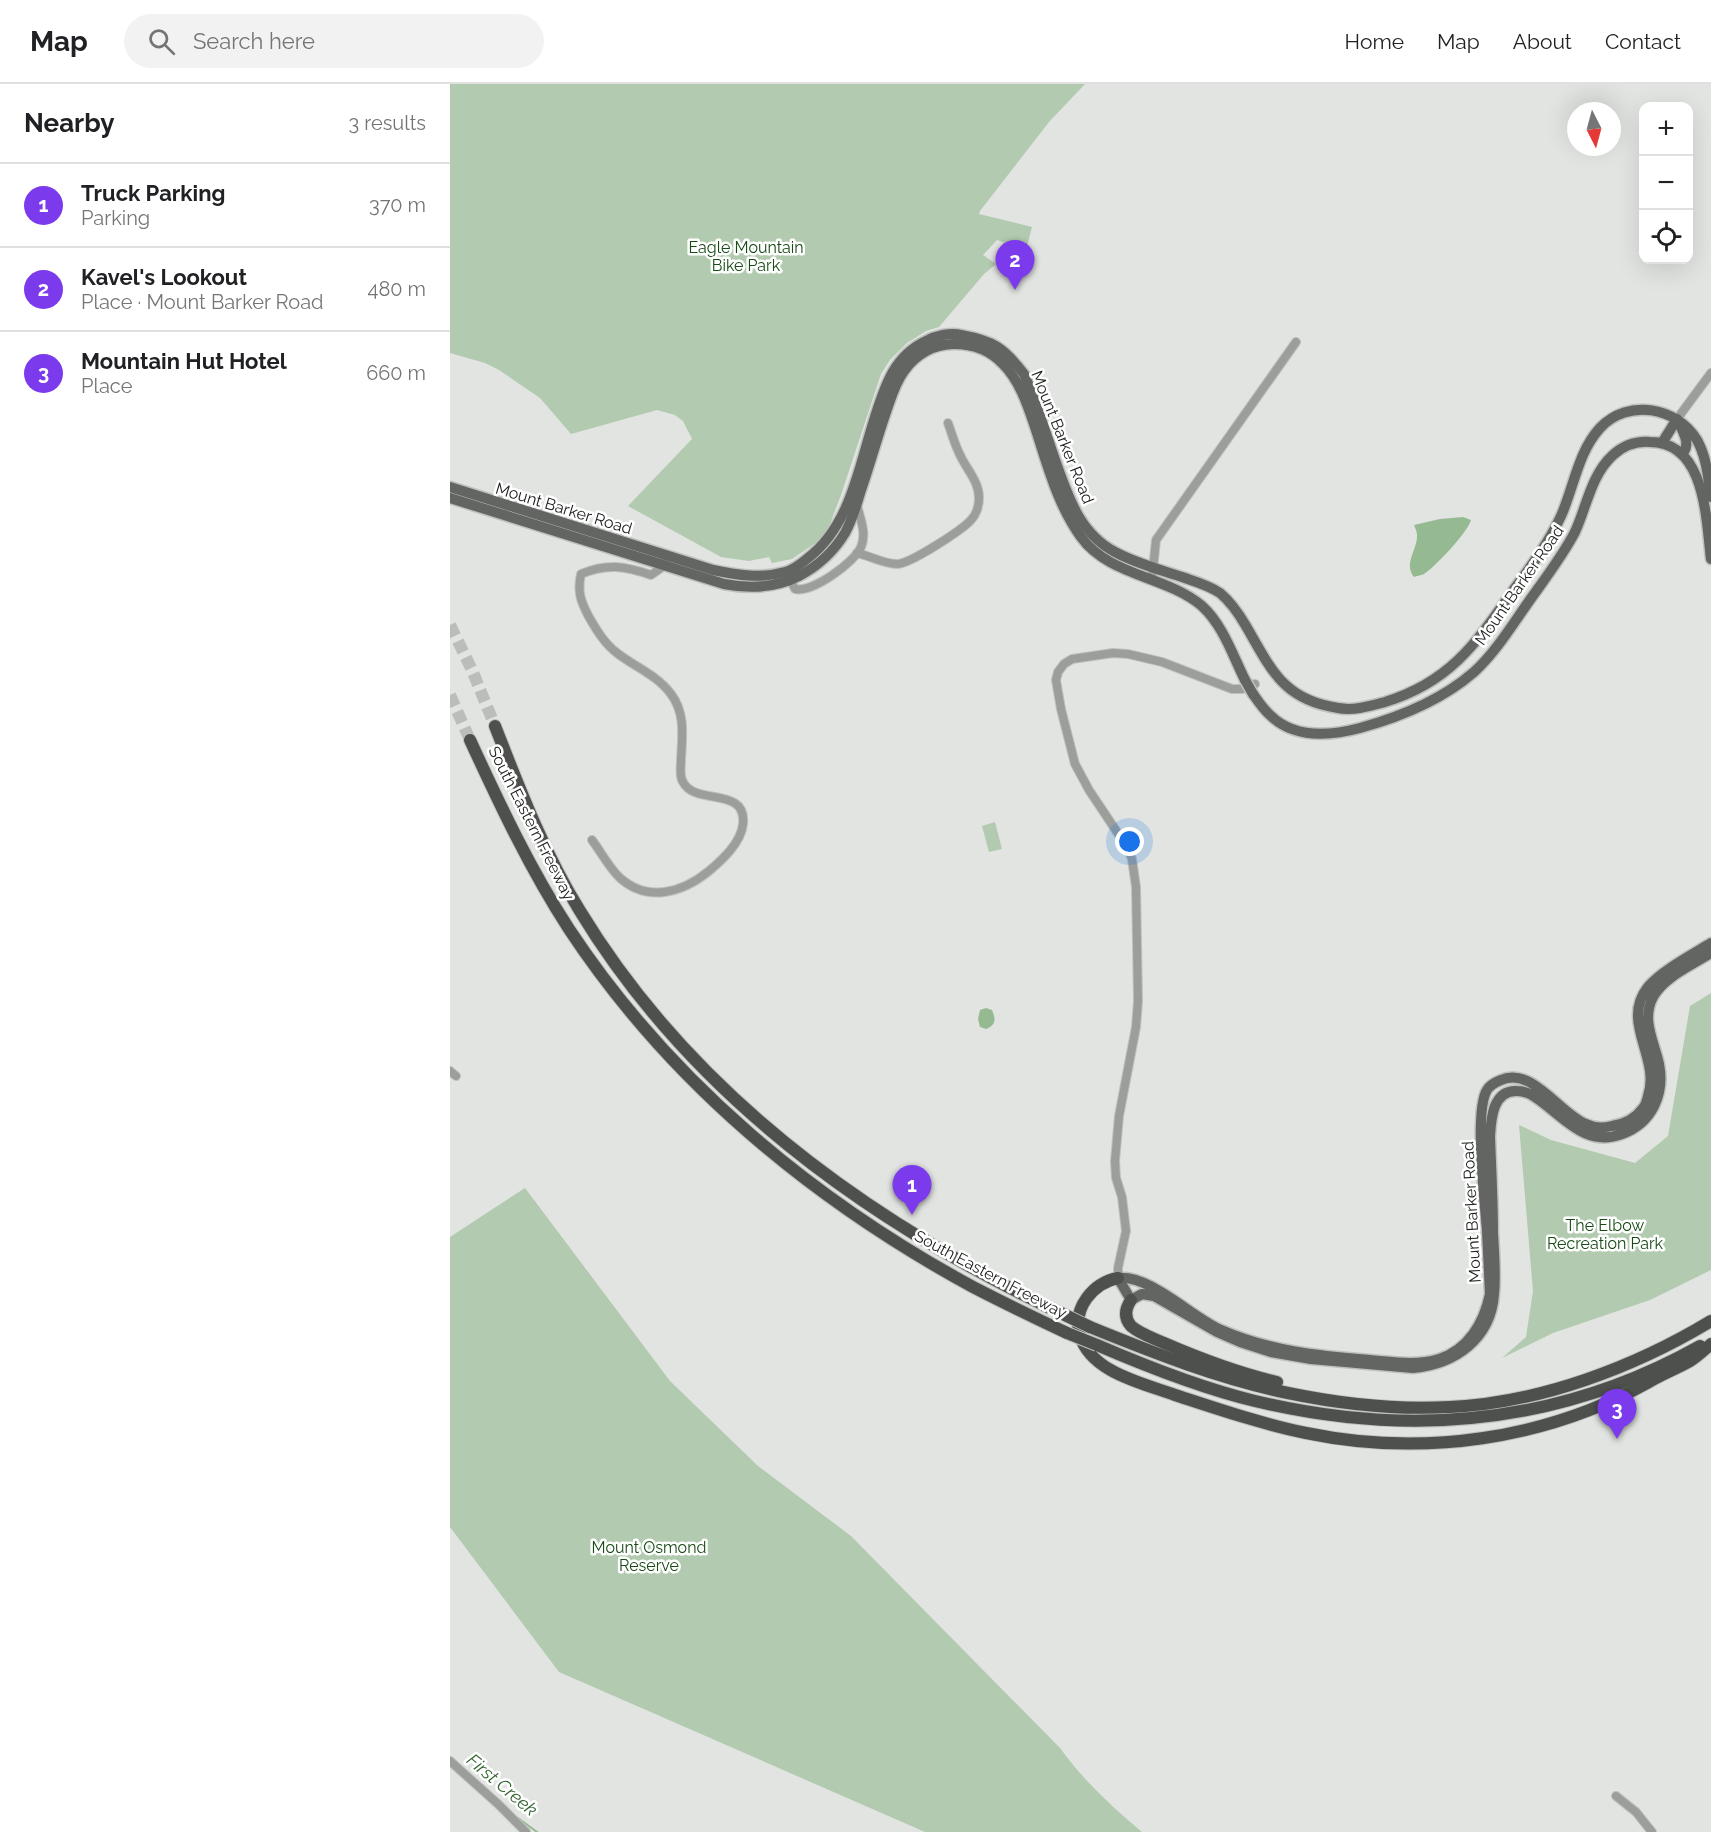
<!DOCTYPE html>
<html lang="en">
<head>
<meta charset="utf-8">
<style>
  :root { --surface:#fff; --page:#f2f2f2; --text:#202124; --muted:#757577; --line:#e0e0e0; --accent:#7c3aed }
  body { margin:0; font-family:Raleway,sans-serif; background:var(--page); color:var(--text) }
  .controls { position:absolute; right:18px; top:18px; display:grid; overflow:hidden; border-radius:12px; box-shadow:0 6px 24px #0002 }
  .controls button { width:54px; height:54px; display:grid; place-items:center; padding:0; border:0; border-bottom:2px solid var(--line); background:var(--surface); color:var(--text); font:30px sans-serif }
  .compass { position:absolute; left:1117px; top:18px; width:54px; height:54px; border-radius:50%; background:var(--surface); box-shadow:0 6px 24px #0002; rotate:174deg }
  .you { position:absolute; left:680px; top:758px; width:21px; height:21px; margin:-15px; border:4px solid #fff; border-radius:50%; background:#1a73e8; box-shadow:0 0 0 9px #1a73e833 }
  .badge { display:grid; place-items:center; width:39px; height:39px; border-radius:50%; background:var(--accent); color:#fff; font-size:20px; font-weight:700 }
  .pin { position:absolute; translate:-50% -50px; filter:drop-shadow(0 2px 3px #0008) }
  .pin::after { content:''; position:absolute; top:32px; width:21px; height:18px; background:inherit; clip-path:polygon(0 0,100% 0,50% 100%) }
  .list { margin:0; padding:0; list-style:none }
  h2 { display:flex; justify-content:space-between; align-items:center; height:78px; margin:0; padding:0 24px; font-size:26px }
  h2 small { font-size:20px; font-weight:400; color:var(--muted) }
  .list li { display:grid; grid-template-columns:39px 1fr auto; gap:18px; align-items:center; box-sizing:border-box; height:84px; padding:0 24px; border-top:2px solid var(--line) }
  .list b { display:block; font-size:22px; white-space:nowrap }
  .list p { margin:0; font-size:20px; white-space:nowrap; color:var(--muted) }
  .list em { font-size:20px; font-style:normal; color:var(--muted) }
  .icon { flex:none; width:33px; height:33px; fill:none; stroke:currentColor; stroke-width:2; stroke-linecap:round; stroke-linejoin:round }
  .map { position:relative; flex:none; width:1261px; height:1748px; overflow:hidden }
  header { display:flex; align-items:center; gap:36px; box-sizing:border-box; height:84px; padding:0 30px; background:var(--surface); border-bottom:2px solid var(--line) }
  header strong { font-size:28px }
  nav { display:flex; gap:33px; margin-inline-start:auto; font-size:21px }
  .search { width:420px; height:54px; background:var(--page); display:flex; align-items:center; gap:15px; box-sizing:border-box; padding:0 21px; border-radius:33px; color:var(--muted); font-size:22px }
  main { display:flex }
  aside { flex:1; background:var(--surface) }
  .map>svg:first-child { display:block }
</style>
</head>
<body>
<header>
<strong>Map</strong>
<div class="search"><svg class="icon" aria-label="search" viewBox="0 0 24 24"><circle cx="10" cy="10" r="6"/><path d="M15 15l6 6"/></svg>Search here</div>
<nav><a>Home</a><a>Map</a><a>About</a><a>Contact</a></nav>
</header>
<main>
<aside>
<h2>Nearby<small>3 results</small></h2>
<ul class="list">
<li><span class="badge">1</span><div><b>Truck Parking</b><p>Parking</p></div><em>370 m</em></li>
<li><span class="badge">2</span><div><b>Kavel's Lookout</b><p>Place · Mount Barker Road</p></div><em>480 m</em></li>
<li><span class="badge">3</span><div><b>Mountain Hut Hotel</b><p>Place</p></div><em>660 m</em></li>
</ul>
</aside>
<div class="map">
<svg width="1261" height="1748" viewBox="0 0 1261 1748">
  <rect width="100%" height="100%" fill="#e1e4e0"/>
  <g fill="#b2caaf">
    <polygon points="0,0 635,0 599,38 530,127 529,130 582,143 576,166 547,156 533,171 546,180 534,190 489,243 476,247 457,259 440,276 431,290 391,411 378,445 367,458 342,475 322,479 319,473 299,477 271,473 178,422 242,355 233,337 225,331 207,326 121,350 90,314 49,286 35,279 0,269"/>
    <polygon points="545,738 552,765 539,768 532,742"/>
    <polygon points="1261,909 1261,1186 1200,1216 1103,1249 1052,1274 1076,1253 1083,1207 1069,1041 1101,1056 1185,1079 1218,1052 1240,922"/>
    <path d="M75,1104L220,1297L308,1382L401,1452L610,1664C633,1696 661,1722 692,1748H475L109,1588L0,1443V1153Z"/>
  </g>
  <g fill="#95ba92">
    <path d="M1013,433L1021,436C1018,448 985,483 974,490C972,491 966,492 964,493C953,479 968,465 967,451C967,447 965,444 964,441L990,435Z"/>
    <path d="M536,924L542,926C546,936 546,941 536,945L530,943L528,935L530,926Z"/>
  </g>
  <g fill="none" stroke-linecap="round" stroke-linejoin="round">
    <polyline stroke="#95ba92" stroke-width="2" points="68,1734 87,1748"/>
    <g stroke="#babdba" stroke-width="12" stroke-dasharray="12 6" stroke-linecap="butt">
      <polyline points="0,541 22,586 45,642"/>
      <polyline points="0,611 20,656"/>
    </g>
    <defs>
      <g id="minor">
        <polyline points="1227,335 1261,289"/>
        <path d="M407,469C420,472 434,480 447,480C460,480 512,446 521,436C526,431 529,422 529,414C529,398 518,387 511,373C505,362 502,350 498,339"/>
        <path d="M338,491L345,505C362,509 404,479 411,463C417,450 410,434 407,421"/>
        <polyline points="702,495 706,456 846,258"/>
        <path d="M142,756C151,768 158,782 169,793C197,819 232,809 259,787C272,776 291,759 293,740C297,702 245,722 233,698C229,692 231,683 231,676C232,653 236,630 221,610C207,591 185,583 167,569C155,560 147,547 139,533C131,518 127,508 131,490C157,479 175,482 201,491L211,484L215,478"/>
        <polyline points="0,987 6,992"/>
        <polyline points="668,1194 668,1184 676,1147 672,1113 666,1094 665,1077 669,1032 686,943 688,917 686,803 682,775 677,763 639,706 625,680 611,625 606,596 608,588 614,580 622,575 663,569 678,570 712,578 782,605 792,605 805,600"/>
        <polyline points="0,1677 48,1720 76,1748"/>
        <polyline points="1166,1712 1186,1728 1202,1748"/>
      </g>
      <g id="major">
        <path d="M1230,341C1234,350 1241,361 1232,370"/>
        <polyline points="1212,359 1227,335"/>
        <path d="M0,403L263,486C287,491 311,495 335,488C343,486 351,480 358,474C401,441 409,382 425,333C435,302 444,272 476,257C485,252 501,248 511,251C544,257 554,264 574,290C586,318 595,347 605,376C618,412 629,449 665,468C687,480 712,486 735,494C747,498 760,502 770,509C781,518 789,530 796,542C821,585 833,616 888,624C904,627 920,622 935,618C1001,598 1027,558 1065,504C1082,481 1099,458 1111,432C1124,403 1128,368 1150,344C1178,314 1227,323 1247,356C1257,374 1258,394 1261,413"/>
        <path d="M0,414L274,500C300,505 325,504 349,492C368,482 384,467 395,449C402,436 407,420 411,406C420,380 427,354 436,328C441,314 445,299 454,287C466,270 484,260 504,260C523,260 540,266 553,280C569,296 577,319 584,340C597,379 607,420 631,453C659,492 717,492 752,522C773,541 783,572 795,596"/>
        <path d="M803,610C808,617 813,625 820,631C844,655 880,652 910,644C950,633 992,616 1024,588C1047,567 1064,538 1082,513C1097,492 1113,471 1125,448C1137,422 1141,391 1163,371C1173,362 1186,357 1200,358C1256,358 1256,436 1261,475"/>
        <path d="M1261,859C1243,870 1211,887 1198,903C1170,938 1211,974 1198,1012C1197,1016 1196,1021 1193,1024C1186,1034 1174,1040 1162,1042C1154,1044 1144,1044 1136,1040C1110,1030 1082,982 1051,996C1046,998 1040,1001 1037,1006C1024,1027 1035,1119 1037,1147C1038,1168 1039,1189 1040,1210C1034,1239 1018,1266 989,1275C967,1282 943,1278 920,1276C867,1272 819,1267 769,1245C739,1231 700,1191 668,1194L681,1216L692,1210L704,1212L767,1248L790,1258L821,1268L861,1275L963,1284C1005,1280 1041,1255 1044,1210C1046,1190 1044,1169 1043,1149C1043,1117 1041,1084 1040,1052C1041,1034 1043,1006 1067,1007C1072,1007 1076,1008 1080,1010C1110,1027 1132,1065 1172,1050C1202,1039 1215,1010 1209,980C1204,957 1191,936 1203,913C1214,893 1242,881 1261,869"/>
      </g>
      <g id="highway">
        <path d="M45,642C70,706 94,769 130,827C243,1013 423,1141 617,1232"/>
        <path d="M20,656C50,721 80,785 119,845C220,998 363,1116 523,1203C554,1219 585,1234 617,1249"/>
        <path d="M668,1194C643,1199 622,1224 630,1251C640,1288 692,1299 725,1311C768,1325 812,1340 856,1349C972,1373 1095,1356 1199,1298C1212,1290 1226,1285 1240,1277C1247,1273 1254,1266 1261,1260"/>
        <path d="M681,1216C675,1225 674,1234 681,1242C690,1250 703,1254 714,1259C751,1275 788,1289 827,1298"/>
        <path d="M640,1243C704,1269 770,1295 838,1309C891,1320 946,1326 1000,1323C1090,1319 1185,1283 1261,1237"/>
        <path d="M647,1261C698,1283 751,1304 805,1317C960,1354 1109,1341 1250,1262"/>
      </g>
    </defs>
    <use href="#minor" stroke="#bec1bd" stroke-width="10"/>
    <use href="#major" stroke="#bec1bd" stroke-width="13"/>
    <use href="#highway" stroke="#bec1bd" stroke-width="14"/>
    <use href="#minor" stroke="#9c9e9c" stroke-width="8"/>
    <use href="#major" stroke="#626562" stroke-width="10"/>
    <use href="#highway" stroke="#4e504e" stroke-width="12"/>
    <defs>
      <polyline id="major-bridge" points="795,596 803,610"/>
      <g id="highway-bridge">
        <polyline points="617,1232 640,1243"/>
        <polyline points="617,1249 647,1261"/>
      </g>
    </defs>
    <use href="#major-bridge" stroke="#bec1bd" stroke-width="13" stroke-linecap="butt"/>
    <use href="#highway-bridge" stroke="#bec1bd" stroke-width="14" stroke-linecap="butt"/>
    <use href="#major-bridge" stroke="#626562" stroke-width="10"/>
    <use href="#highway-bridge" stroke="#4e504e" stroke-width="12"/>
  </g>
  <g text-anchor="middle" stroke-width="5" stroke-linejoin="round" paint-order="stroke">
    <g font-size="16" fill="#174a15" stroke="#fff">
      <text x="296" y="169">Eagle Mountain<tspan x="296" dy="18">Bike Park</tspan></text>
      <text x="1155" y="1147">The Elbow<tspan x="1155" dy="18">Recreation Park</tspan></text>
      <text x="199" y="1469">Mount Osmond<tspan x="199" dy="18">Reserve</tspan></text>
    </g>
    <g font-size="16" fill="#202120" stroke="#fff">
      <text transform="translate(613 353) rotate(68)" y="6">Mount Barker Road</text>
      <text transform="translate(114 424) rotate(17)" y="6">Mount Barker Road</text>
      <text transform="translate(1069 501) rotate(-55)" y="6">Mount Barker Road</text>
      <text transform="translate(82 739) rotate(63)" y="6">South Eastern Freeway</text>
      <text transform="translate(1021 1128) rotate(-93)" y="6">Mount Barker Road</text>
      <text transform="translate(541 1190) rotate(28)" y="6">South Eastern Freeway</text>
    </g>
    <g font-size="18" font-style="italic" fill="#32642e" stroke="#fff">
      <text transform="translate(52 1701) rotate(40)" y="6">First Creek</text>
    </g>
  </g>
</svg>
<div class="controls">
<button>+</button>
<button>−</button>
<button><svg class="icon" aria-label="locate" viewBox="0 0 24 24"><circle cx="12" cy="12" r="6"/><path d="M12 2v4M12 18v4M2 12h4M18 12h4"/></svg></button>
</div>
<svg class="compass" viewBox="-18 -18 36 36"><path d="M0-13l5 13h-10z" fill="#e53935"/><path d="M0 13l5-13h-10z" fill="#757577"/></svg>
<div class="you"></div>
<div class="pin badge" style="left:462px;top:1131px">1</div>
<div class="pin badge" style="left:565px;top:206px">2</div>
<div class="pin badge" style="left:1167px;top:1355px">3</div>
</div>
</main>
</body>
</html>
